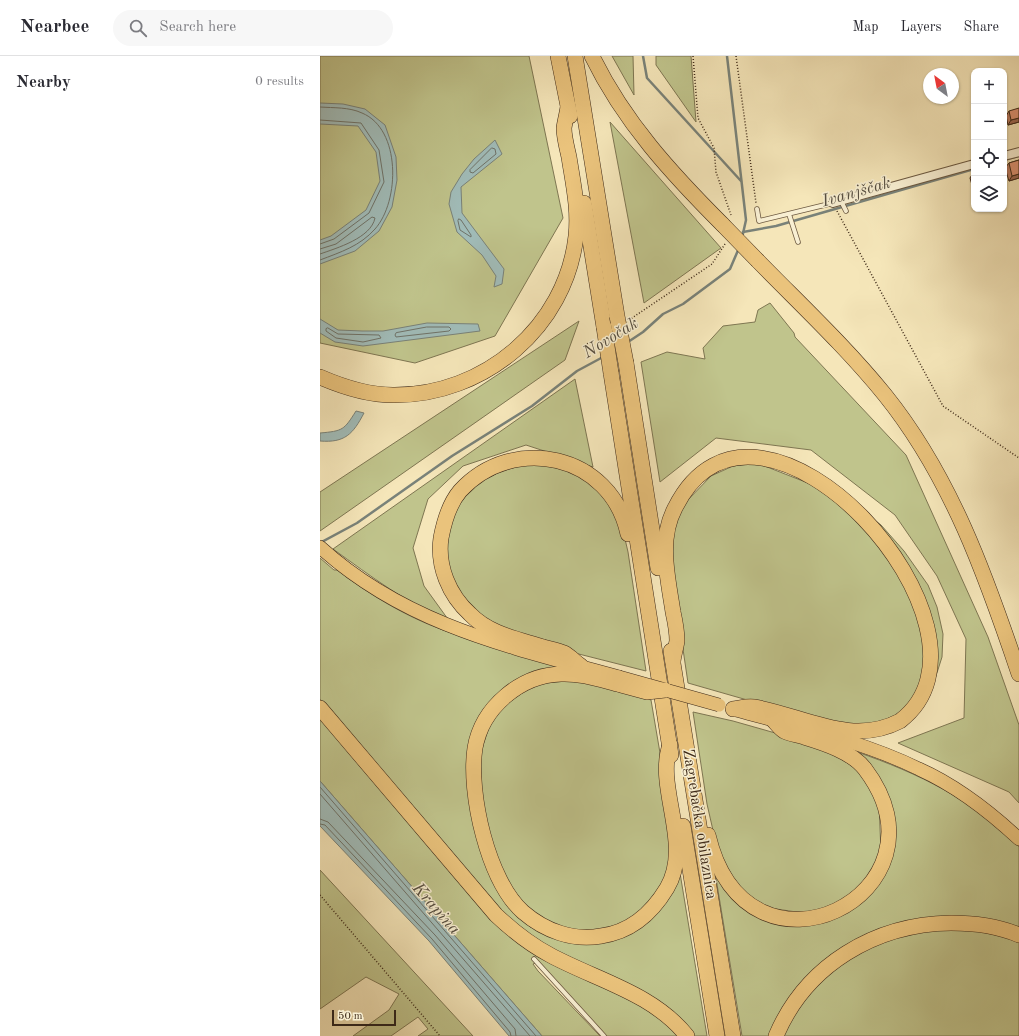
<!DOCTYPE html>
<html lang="en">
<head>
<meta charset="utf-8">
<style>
  :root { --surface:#fff; --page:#f7f7f7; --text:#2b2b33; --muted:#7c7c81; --line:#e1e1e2 }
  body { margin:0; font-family:"Old Standard TT",serif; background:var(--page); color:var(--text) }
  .controls { position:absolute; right:12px; top:12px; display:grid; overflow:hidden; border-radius:8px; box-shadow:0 1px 3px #0004 }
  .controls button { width:36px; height:36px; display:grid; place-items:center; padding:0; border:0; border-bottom:1px solid var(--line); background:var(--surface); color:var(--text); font:20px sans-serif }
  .compass { position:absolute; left:603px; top:12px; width:36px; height:36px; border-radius:50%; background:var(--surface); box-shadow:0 1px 3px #0004; rotate:328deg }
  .scale { position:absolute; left:12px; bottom:10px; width:64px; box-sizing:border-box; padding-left:4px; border:2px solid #3d2918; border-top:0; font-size:11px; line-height:14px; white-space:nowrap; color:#3d2918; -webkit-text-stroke:3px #f8efd2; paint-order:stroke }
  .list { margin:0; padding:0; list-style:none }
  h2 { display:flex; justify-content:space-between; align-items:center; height:52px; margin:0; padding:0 16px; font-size:17px }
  h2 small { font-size:13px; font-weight:400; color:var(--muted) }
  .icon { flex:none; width:22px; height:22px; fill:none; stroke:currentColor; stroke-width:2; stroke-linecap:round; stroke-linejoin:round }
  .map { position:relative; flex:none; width:699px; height:980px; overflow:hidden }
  header { display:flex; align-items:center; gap:24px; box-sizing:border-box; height:56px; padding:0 20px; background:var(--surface); border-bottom:1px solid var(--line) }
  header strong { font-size:19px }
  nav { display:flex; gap:22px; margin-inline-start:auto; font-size:14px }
  .search { width:280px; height:36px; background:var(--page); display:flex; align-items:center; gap:10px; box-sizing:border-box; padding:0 14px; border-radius:22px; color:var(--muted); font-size:15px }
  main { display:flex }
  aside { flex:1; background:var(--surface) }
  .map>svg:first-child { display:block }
</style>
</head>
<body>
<header>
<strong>Nearbee</strong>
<div class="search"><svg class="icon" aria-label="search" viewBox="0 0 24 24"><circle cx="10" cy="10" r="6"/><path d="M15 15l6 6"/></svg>Search here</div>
<nav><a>Map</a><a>Layers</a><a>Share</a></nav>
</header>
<main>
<aside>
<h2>Nearby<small>0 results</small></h2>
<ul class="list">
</ul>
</aside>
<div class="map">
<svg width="699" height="980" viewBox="0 0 699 980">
  <rect width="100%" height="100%" fill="#f5e6b9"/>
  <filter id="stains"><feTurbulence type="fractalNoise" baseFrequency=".005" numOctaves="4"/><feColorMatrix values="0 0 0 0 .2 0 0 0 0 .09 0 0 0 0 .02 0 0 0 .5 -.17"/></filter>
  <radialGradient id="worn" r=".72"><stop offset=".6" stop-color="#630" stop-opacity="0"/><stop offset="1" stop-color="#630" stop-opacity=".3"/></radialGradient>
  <g fill="#c0c48c" stroke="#7e7652">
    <polygon points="0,0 209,0 243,162 175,280 95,307 0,287"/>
    <polygon points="292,0 313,0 314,39"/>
    <polygon points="336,0 371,0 376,66 336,9"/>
    <polygon points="290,66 401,192 324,247"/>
    <polygon points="450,247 474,277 475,281 586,399 668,581 699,669 699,747 689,736 578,687 644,662 646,583 617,520 575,459 491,394 396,382 340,426 321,306 347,296 385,303 383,292 403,270 435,266 438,254"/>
    <polygon points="259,265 245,304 0,475 0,436"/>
    <path d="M255,323L273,411L206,389L143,410L108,443L93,492L104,530L130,566C86,547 52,521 13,493Z"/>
    <polygon points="437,407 526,442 561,469 584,495 608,529 617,551 623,578 622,601 615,623 589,653 551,670 504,666 368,627 350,505 355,465 363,449 391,420 413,410"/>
    <polygon points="203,409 224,409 256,417 286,440 302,470 308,496 326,615 239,593 194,578 158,558 133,527 125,493 135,454 148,437 162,424 182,415"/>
    <path d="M0,502L14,514H17C49,538 84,560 123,574C162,588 202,597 240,612L159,664L152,755L210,871L305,879L360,817L387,980H374L210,881L177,852L0,643Z"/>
    <polygon points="257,624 290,631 331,644 348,744 350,803 344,827 320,858 291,873 249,875 214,859 189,829 172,790 162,743 160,699 170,668 181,652 215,628"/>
    <polygon points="373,656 413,665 501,690 540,715 559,747 561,797 548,823 524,845 490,858 443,851 419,832 397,792 387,748"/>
    <polygon points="0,661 156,845 329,954 360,980 286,980 218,906 213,908 218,915 280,980 222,980 0,725"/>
    <path d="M537,696C598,717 654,744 699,791V875L628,862L502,907L476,932L460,956L449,980H422L395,816C462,930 619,838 562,727C556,716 545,706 537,696Z"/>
    <polygon points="0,814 153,980 98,980 108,973 98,961 71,980 33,980 69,954 79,938 46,921 0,953"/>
    <polygon points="639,871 699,884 699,980 460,980 471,958 520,906 571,880"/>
  </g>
  <g fill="#a1bdba" stroke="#798279">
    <polygon points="0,47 23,48 45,53 65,69 76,101 77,124 72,151 59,175 35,195 0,208 0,184 11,180 46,154 60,125 56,96 38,70 0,68"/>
    <polygon points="175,84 182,98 141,131 142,157 184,213 182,228 174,231 176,220 162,199 137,176 129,148 131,136 142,118 154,103"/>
    <polygon points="0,263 18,274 42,275 63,275 107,267 158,268 160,275 43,290 15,286 0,277"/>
    <path d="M36,355L44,357C33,378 25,387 0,385V377C23,375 24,374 36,355Z"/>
    <polygon points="0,725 222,980 189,980 109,885 0,770"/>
  </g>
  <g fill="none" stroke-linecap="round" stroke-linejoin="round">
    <g stroke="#6f7369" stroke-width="1">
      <path d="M0,51C14,52 29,51 42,57C81,73 80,145 55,173C40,190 21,196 0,204"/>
      <polyline points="0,64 41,67 59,94 64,126 49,157 14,183 0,188"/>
      <polygon points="172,92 175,93 176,98 153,117 150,116 150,114"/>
      <polygon points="139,163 141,164 151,179 151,181 140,174 138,165"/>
      <path d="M0,193L16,188L52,161L55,162C51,182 17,192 0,198"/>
      <polygon points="107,271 129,271 131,273 129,275 76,281 75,279 76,277"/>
      <polygon points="8,272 18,278 59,279 61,282 43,286 16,282 6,275 6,273"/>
      <polyline points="0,731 216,980"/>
      <polyline points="0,738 210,980"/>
      <polyline points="0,763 8,766 115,879 195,973 196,980"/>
      <polyline points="0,768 5,769 112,883 190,976 191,980"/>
    </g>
    <g stroke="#798279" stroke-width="2.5">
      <polyline points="323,0 327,22 421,125"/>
      <polyline points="407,0 426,164 422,182"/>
      <polyline points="684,104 699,100"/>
      <polyline points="423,176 456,170 654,113"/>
      <polyline points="308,286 323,276 343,258 363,248 410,213 419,192"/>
      <polyline points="0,487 37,467 132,400 212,350 257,315 283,301"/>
    </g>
    <defs>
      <g id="lane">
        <polyline points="521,145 526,155"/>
        <polyline points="437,153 439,165 513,147"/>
        <polyline points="469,158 478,186"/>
        <polyline points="214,903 284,980"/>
      </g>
      <g id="street">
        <polyline points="684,100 699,96"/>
        <polyline points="513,147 654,108"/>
      </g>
      <g id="primary">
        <path d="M0,491C86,569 190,591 299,621"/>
        <path d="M416,654C477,671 542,685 599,713C637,730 669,755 699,783"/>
      </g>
      <g id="highway">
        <polyline points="238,0 250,60"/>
        <polyline points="255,0 297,260"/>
        <path d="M272,0C304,66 352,118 403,169"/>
        <polyline points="264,147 284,271"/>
        <path d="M438,205C481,249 526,291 565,339C631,421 666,520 699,618"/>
        <polyline points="306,307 338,512"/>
        <polyline points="291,317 351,699"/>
        <path d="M0,321C23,331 48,339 73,339C164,340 246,271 256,180C259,153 253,127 249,101C247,92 244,81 244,72C245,65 247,58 248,51"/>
        <polyline points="351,595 413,980"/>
        <path d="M353,605C354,598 356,591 357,585C357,576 355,565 353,556C348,522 338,484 355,452C438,285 699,575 580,665C531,691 482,659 434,651C427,650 420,652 413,653"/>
        <path d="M261,610C255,606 250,600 244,597C238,594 230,593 223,591C198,583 169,578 150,558C129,539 117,510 121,482C124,466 129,448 140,435C193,377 291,398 308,478"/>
        <path d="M301,629C281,624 261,617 241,618C201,619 162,651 155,692C148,737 168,825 203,856C225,875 253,885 281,880C310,876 332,857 347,832C373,788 335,732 350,689"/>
        <path d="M0,652L176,859C193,875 209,888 230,899C276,924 333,937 367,980"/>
        <polyline points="363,770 397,980"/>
        <path d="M388,779C427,944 639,837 545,713C532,696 504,687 484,681C478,679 469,678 464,675C460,673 456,667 453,664"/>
        <path d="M456,980C486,909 555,868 631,867C654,867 678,870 699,879"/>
      </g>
    </defs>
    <use href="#lane" stroke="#6b5840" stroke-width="5.5"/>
    <use href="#street" stroke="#6b5840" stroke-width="10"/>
    <use href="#primary" stroke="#3d2918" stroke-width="14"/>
    <use href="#highway" stroke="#3d2918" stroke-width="16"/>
    <g stroke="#3d2918" stroke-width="1.5" stroke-dasharray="1 2" stroke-linecap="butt">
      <polyline points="373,0 378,62 394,92 396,116 411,159"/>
      <polyline points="416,0 436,147"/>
      <polyline points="517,155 623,350 699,402"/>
      <polyline points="309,264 392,208 405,188"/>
      <polyline points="267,288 274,284"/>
      <polyline points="0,839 120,980"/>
    </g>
    <use href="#lane" stroke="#f8efd2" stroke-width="4"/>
    <use href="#street" stroke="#f8efd2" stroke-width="8"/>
    <use href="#primary" stroke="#eac37c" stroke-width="13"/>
    <use href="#highway" stroke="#eac37c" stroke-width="15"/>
    <defs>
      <polyline id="primary-bridge" points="299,621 399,649"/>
      <g id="highway-bridge">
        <polyline points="403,169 438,205"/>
        <polyline points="297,260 306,307"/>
        <polyline points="284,271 291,317"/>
        <polyline points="301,629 327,636 345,634"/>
      </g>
    </defs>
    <use href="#primary-bridge" stroke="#3d2918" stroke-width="14" stroke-linecap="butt"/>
    <use href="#highway-bridge" stroke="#3d2918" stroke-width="16" stroke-linecap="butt"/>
    <use href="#primary-bridge" stroke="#eac37c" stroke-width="13"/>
    <use href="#highway-bridge" stroke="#eac37c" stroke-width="15"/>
  </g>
  <g fill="#be7e62" stroke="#3d2918">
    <polygon points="689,55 699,66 688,69 686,60"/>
    <polygon points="699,104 699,122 689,125 685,112 689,107"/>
    <polygon points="653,117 654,117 654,129 652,129 650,122"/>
  </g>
  <g fill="#9b6650" stroke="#3d2918">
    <polygon points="699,62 699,66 688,69 691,64"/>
    <polygon points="699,118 699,122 689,125 692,120"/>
  </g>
  <g fill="#dd9272" stroke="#3d2918">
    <polygon points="699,52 699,62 691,64 689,55"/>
    <polygon points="699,104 699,118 692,120 689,107"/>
  </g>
  <g text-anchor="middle" stroke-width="3" stroke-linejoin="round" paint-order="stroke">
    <g font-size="16" fill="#3d2918" stroke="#f8efd2">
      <text transform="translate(381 768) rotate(81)" y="6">Zagrebačka obilaznica</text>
    </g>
    <g font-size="17" font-style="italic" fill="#564e40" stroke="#f8efd2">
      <text transform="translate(536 135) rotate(-16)" y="6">Ivanjščak</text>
      <text transform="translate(290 281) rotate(-32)" y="6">Novočak</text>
      <text transform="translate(117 852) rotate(49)" y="6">Krapina</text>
    </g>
  </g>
  <rect width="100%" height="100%" filter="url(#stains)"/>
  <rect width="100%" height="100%" fill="url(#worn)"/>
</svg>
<div class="controls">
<button>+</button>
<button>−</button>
<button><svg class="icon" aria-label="locate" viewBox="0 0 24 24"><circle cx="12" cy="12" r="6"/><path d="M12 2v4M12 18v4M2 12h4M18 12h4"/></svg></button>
<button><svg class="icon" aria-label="layers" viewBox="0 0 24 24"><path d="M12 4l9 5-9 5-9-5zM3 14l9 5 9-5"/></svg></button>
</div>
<svg class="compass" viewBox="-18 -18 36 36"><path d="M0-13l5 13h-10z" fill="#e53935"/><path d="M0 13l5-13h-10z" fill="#7c7c81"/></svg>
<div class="scale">50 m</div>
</div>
</main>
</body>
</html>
